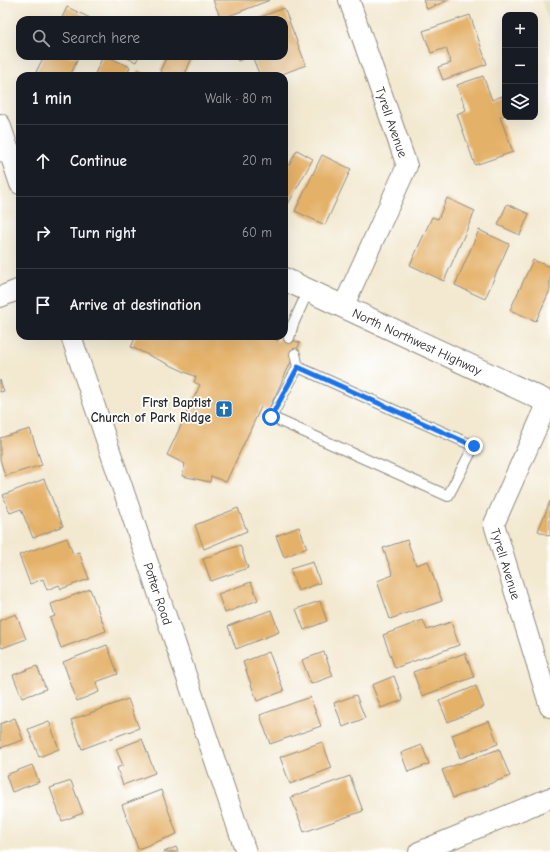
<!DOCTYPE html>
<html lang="en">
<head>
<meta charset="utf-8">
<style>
  :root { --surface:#171b24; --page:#20242c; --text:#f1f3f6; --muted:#9ea1a6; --line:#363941 }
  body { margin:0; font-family:"Comic Neue",sans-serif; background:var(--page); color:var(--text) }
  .controls { position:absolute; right:12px; top:12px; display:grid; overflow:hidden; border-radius:8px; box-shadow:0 4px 16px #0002 }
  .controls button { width:36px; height:36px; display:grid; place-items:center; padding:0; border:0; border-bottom:1px solid var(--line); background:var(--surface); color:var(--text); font:20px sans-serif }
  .stop { position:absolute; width:12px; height:12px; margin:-9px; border:3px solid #1a73e8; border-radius:50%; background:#fff }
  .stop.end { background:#1a73e8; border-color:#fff; box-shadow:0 1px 4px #0008 }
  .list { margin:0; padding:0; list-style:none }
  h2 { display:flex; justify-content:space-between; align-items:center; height:52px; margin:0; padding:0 16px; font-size:17px }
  h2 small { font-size:13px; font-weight:400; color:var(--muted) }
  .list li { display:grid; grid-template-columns:26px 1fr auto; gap:12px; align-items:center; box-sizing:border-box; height:72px; padding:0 16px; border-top:1px solid var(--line) }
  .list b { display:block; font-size:15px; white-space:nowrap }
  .list em { font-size:13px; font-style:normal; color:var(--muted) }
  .icon { flex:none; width:22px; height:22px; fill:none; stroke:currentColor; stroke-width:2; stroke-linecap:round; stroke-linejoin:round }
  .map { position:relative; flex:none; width:550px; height:852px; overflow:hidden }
  .search { position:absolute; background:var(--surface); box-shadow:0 4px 16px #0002; left:16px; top:16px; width:272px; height:44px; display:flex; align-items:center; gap:10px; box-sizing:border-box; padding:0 14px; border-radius:12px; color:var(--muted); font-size:15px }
  .panel { position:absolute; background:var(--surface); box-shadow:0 4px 16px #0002; left:16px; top:72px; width:272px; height:268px; border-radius:12px }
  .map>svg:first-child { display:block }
</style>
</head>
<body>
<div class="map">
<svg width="550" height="852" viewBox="0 0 550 852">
  <rect width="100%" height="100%" fill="#fff"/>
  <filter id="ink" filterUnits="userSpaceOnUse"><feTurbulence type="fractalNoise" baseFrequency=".025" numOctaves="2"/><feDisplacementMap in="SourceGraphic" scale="8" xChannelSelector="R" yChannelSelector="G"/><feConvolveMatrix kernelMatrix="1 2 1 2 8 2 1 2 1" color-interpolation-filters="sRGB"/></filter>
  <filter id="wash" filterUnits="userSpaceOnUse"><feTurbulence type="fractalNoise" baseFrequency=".012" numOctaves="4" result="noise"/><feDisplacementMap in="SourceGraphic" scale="16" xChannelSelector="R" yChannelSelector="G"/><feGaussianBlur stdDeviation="0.9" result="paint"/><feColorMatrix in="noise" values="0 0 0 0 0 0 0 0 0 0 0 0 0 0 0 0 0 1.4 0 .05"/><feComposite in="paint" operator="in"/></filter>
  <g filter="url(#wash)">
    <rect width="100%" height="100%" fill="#f3e9d1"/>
    <polygon fill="#dfddbb" points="541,0 550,0 550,25"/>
    <g id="blocks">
      <g fill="#e4b167">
        <polygon points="213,0 270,0 221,19"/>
        <polygon points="423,0 449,0 427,9"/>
        <polygon points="67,7 90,18 89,20 61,20"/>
        <polygon points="284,8 306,65 277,76 260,76 252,56 284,56 284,20 253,20"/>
        <polygon points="470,15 487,64 443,80 438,67 451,63 446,48 431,53 423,31"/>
        <polygon points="44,56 79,56 70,76 45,76 36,72"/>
        <polygon points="103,56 106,56 130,67 126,76 94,76"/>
        <polygon points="123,56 139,56 136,62"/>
        <polygon points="167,56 189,56 192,58 184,76 171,76 160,71"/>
        <polygon points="236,56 250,56 238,61"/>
        <polygon points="138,70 152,76 135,76"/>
        <polygon points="483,76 492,100 502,96 505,104 505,115 500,117 513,152 475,165 457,114 466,110 457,85"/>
        <polygon points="297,150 313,159 287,206 284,204 284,162 289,165"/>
        <polygon points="322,155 351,169 325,225 295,211"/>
        <polygon points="447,198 475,211 444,281 410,265 432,217 438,219"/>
        <polygon points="507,204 529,214 520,235 498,225"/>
        <polygon points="479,230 509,244 485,299 455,285"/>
        <polygon points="533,260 550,267 550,290 536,321 510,310"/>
        <polygon points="136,336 268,336 278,341 280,336 284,336 300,343 268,411 261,407 226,482 211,476 210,482 182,476 185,464 167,455 200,385 194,382 196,377 131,347"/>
        <polygon points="0,380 4,391 0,392"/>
        <polygon points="30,429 42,465 5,476 0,459 0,438"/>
        <polygon points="44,479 63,526 33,538 21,509 10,513 3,495"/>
        <polygon points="550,501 550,536 538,531"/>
        <polygon points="238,508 247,531 204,549 195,525"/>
        <polygon points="299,527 307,548 284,557 276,536"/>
        <polygon points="67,538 73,554 79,552 89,579 61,589 59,585 47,590 43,579 30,584 19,555"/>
        <polygon points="407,540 416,565 428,561 442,601 390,619 377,581 393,575 383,548"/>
        <polygon points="240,545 248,568 211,581 203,559"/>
        <polygon points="313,562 320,583 298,591 290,569"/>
        <polygon points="251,582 258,600 225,613 218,594"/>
        <polygon points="90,589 106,631 61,648 50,618 55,616 51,604"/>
        <polygon points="320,601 327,621 304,630 296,609"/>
        <polygon points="271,610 279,632 236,649 228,626"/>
        <polygon points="16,614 26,639 2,648 0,644 0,620"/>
        <polygon points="423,620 427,630 451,622 459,645 395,668 383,635"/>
        <polygon points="107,645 118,674 96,682 99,692 77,701 63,662"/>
        <polygon points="269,652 284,691 257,701 243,662"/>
        <polygon points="324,652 333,676 311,684 302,660"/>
        <polygon points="465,653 474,677 422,696 413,672"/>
        <polygon points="37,666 46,689 22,698 13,675"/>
        <polygon points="394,676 403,700 381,708 372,685"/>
        <polygon points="476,686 484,707 448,722 439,701"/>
        <polygon points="356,695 365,718 343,727 334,703"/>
        <polygon points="310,697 321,726 270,744 260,715"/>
        <polygon points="128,699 139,728 82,749 71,720"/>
        <polygon points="15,718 23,740 0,748 0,724"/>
        <polygon points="49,721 59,749 39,757 28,729"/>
        <polygon points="489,721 498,744 460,758 452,735"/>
        <polygon points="142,739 155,773 123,785 117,768 123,765 116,749"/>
        <polygon points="322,742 332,768 290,784 280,757"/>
        <polygon points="422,745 429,764 408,772 401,753"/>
        <polygon points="499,749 510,776 453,798 442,770"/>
        <polygon points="32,765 39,782 12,792 6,775"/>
        <polygon points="350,776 363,811 304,832 291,797"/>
        <polygon points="71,781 83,813 62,821 50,788"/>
        <polygon points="161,790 177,834 138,849 122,805"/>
        <polygon points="176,847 178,852 164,852"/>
      </g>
    </g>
  </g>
  <g filter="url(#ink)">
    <use href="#blocks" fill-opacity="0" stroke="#8f8a7e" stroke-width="1"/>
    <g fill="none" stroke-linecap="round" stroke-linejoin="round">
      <defs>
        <g id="lane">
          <polyline points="289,338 293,324 308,291"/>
          <polyline points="295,354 298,367"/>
          <polygon points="298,367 474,446 448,496 271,417"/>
        </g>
        <g id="street">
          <polyline points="0,124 20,184"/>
          <polyline points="0,297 20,289"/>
          <polyline points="343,307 407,166 349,0"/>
          <path id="s1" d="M71,336L246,852"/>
          <path id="s2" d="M548,402L494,524L550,707"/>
          <polyline points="419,852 550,798"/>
        </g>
        <g id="secondary">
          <polyline points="0,149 20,158"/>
          <path id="s3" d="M284,279L550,403"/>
        </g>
      </defs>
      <use href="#lane" stroke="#8f8a7e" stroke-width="12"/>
      <use href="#street" stroke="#8f8a7e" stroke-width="22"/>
      <use href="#secondary" stroke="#8f8a7e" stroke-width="24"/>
      <use href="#lane" stroke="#fff" stroke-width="10"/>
      <use href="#street" stroke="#fff" stroke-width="20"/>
      <use href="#secondary" stroke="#fff" stroke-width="22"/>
    </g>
  </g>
  <g fill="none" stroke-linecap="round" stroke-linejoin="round" filter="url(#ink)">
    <polyline stroke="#1a73e8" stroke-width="5" points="271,417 298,367 474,446"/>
  </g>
  <defs>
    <symbol id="church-square" viewBox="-11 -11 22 22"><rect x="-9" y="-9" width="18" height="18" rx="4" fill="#1f6fb2" stroke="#fff"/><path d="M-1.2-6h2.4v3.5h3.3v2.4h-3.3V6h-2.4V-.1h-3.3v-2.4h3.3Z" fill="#fff"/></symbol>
  </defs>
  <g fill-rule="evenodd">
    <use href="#church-square" x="214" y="399" width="20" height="20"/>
  </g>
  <g text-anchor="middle" stroke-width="3.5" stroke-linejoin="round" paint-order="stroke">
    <g font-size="13" fill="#2b2b2b" stroke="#fff">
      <text transform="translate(392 122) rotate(71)" y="5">Tyrell Avenue</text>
      <text dy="5" stroke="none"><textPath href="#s3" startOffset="147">North Northwest Highway</textPath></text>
      <text dy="5" stroke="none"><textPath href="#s2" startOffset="175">Tyrell Avenue</textPath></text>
      <text dy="5" stroke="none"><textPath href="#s1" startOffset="272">Potter Road</textPath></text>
    </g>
    <g font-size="13" font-weight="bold" fill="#2b2b2b" stroke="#fff" text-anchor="end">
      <text x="211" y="407">First Baptist<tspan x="211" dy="15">Church of Park Ridge</tspan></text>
    </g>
  </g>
</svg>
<div class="controls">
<button>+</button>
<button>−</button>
<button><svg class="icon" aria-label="layers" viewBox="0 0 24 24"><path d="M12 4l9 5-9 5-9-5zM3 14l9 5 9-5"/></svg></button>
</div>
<div class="stop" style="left:271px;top:417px"></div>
<div class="stop end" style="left:474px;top:446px"></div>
<div class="search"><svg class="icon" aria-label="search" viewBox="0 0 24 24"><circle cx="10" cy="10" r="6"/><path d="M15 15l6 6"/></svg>Search here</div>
<section class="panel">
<h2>1 min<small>Walk · 80 m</small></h2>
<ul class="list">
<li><svg class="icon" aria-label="ahead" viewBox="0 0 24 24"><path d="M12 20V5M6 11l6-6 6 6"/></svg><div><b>Continue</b></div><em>20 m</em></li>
<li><svg class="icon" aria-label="right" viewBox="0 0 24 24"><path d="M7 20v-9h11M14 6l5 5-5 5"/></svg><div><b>Turn right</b></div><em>60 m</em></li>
<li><svg class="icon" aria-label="arrive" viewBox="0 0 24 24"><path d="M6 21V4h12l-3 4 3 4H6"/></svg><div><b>Arrive at destination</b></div></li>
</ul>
</section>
</div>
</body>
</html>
